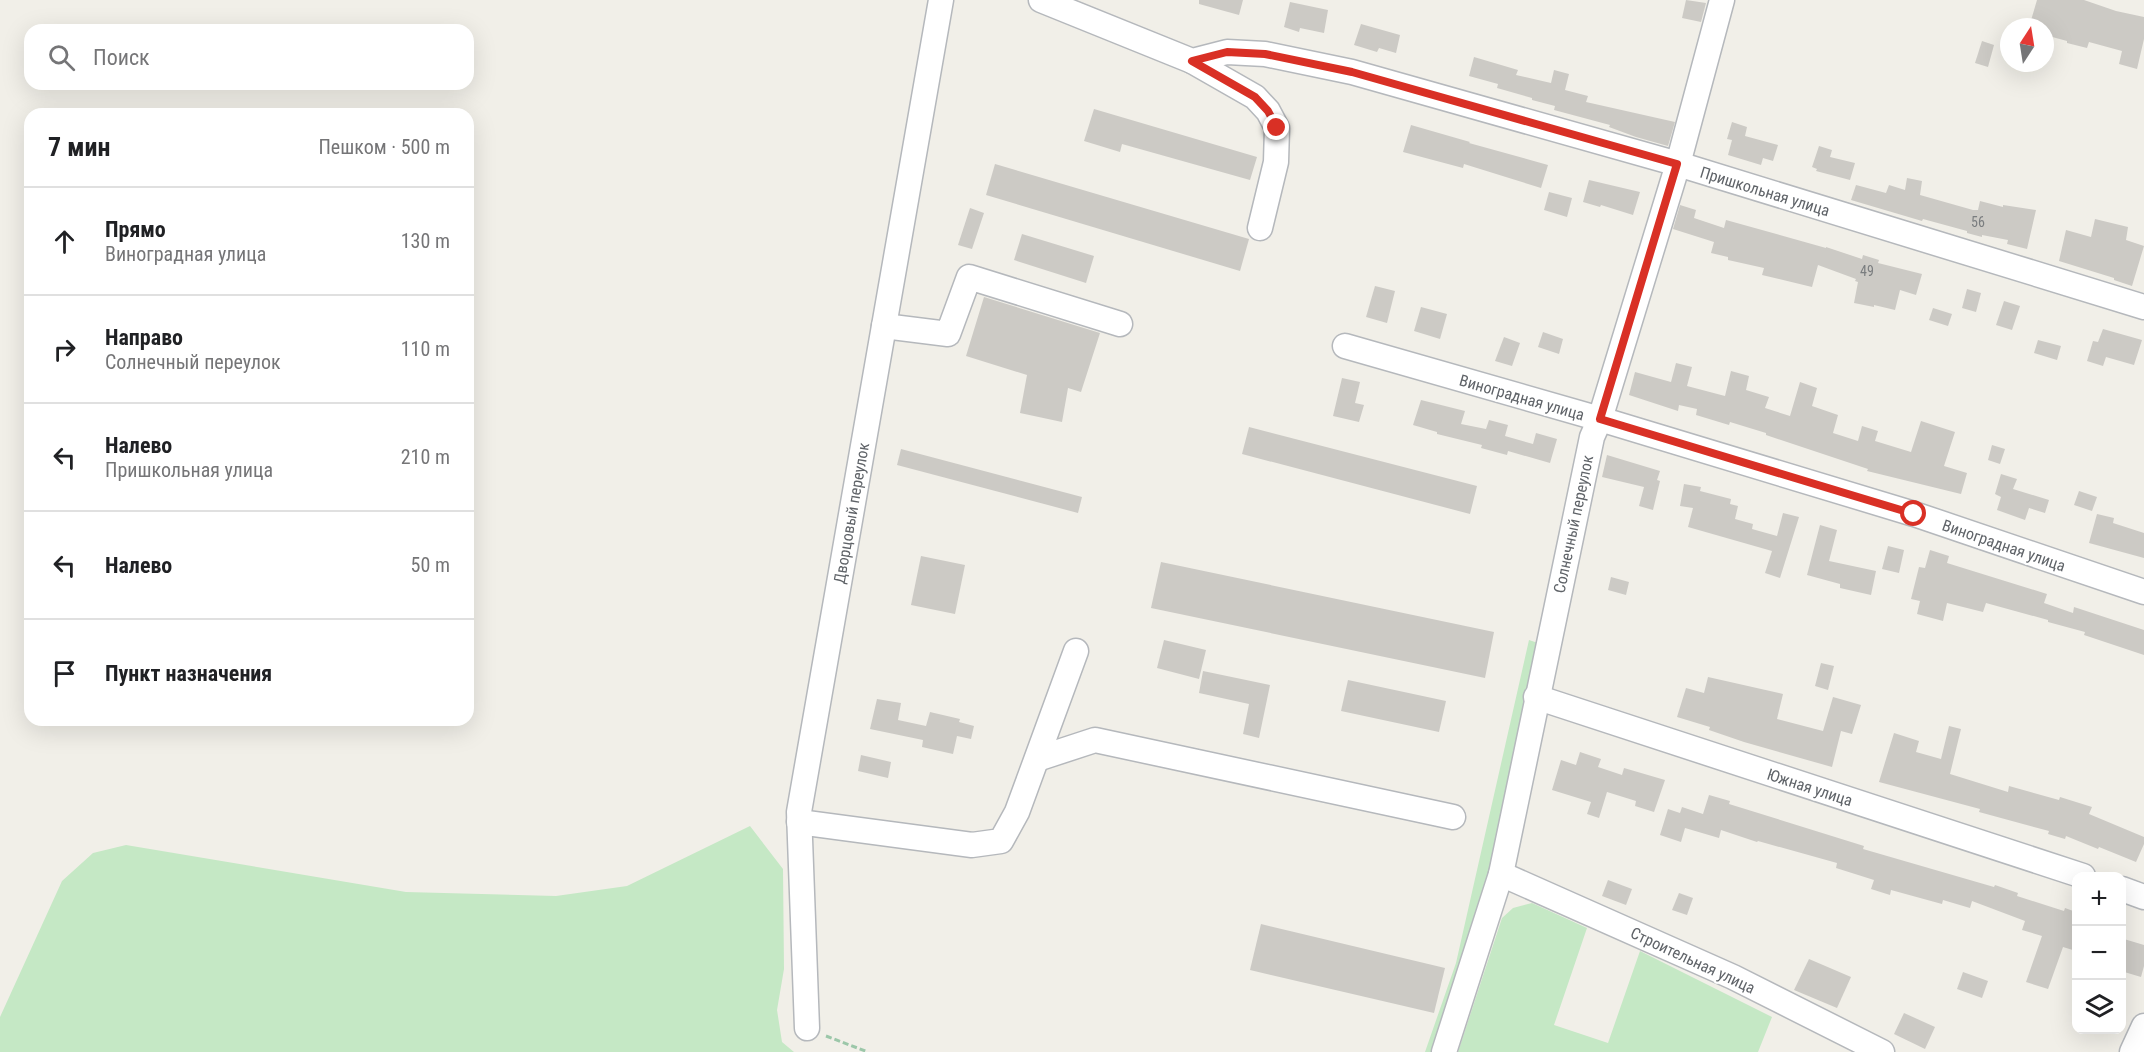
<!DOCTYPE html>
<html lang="ru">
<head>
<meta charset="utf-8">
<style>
  :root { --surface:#fff; --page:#f2f2f2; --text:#202124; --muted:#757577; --line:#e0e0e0 }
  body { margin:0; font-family:"Roboto Condensed",sans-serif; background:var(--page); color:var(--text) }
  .controls { position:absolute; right:18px; bottom:18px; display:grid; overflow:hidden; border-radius:12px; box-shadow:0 6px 24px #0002 }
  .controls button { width:54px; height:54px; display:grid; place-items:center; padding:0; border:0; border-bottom:2px solid var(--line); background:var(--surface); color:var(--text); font:30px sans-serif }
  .compass { position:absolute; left:2000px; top:18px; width:54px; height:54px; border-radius:50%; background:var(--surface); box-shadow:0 6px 24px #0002; rotate:12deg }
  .stop { position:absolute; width:18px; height:18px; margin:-14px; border:4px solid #d93025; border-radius:50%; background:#fff }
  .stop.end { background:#d93025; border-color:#fff; box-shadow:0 2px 6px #0008 }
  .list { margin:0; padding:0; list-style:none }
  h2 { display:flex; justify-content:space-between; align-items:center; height:78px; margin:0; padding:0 24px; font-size:26px }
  h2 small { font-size:20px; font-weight:400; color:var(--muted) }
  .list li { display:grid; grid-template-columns:39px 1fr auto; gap:18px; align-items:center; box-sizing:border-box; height:108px; padding:0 24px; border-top:2px solid var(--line) }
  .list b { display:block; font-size:22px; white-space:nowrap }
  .list p { margin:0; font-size:20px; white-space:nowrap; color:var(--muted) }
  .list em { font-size:20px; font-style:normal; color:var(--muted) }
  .icon { flex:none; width:33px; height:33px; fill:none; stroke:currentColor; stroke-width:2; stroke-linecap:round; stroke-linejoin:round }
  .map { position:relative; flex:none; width:2144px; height:1052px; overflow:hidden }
  .search { position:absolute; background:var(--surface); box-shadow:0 6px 24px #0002; left:24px; top:24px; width:450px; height:66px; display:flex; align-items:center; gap:15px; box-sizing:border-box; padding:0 21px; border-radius:18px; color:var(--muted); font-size:22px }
  .panel { position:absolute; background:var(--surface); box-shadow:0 6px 24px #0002; left:24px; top:108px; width:450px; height:618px; border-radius:18px }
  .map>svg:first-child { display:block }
</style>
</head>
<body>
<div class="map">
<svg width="2144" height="1052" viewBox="0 0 2144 1052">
  <rect width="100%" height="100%" fill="#f1efe8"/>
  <g fill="#c5e8c5">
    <polygon points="1529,640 1547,646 1444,1052 1425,1052 1456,963"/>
    <polygon points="750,826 783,869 784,969 777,1010 782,1042 794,1052 0,1052 0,1017 62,881 93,853 126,845 406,892 556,896 627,886"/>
    <polygon points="1532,903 1587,928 1554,1025 1608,1043 1640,951 1772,1017 1758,1052 1458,1052 1502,918 1513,908"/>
  </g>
  <g fill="#cccac5">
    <polygon points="1199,0 1243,0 1239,15 1199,4"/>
    <polygon points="1686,0 1706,3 1701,22 1682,18"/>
    <polygon points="2037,0 2084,0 2116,11 2144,17 2144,39 2137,69 2119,64 2122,51 2089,42 2087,48 2067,43 2067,41 2045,35 2045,27 2029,27"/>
    <polygon points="1290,2 1328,10 1324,33 1300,28 1299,32 1284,27"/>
    <polygon points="1361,24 1400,35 1396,53 1379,48 1377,52 1354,45"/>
    <polygon points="1982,41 1994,45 1988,67 1975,63"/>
    <polygon points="1474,57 1518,70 1516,75 1551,83 1554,70 1569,74 1565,90 1588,96 1586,102 1675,122 1668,146 1636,137 1609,127 1610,125 1554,110 1555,106 1532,100 1532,98 1497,88 1498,84 1469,76"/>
    <polygon points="1094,109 1257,157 1250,180 1122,144 1120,152 1084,141"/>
    <polygon points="1732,122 1747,127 1745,136 1778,145 1773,161 1763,158 1761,165 1728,155 1732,140 1727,139"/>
    <polygon points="1411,125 1470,142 1469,143 1548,165 1541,188 1464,164 1463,168 1403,152"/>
    <polygon points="1819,146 1832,150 1830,157 1855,163 1850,180 1816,171 1817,169 1812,167"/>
    <polygon points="995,164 1249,239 1240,271 986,195"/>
    <polygon points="1907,178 1922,181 1920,195 1973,210 1978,210 1980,201 2003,207 2003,205 2036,210 2027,249 2007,244 2008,240 1982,235 1982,237 1967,233 1967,231 1923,219 1922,221 1851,200 1856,185 1886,193 1889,185 1905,190"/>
    <polygon points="1589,180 1640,192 1633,215 1601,205 1600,207 1583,202"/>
    <polygon points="1549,192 1572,198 1567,217 1544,210"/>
    <polygon points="1680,205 1696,210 1694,218 1724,228 1726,220 1826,248 1826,247 1862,259 1863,255 1879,260 1878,263 1922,274 1916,295 1900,290 1895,310 1874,305 1874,307 1854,303 1858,282 1855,281 1856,279 1818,265 1812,287 1762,275 1764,268 1728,260 1728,257 1711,253 1714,242 1673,229"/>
    <polygon points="970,208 984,213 972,249 958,245"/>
    <polygon points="2095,219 2128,227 2126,240 2144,246 2132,286 2114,280 2114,278 2059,261 2066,230 2091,237"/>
    <polygon points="1022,234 1094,256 1086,283 1014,260"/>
    <polygon points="1375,286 1395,291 1387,323 1366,317"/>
    <polygon points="1967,289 1981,293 1976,312 1962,308"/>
    <polygon points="984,297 1100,333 1081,392 1068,388 1062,422 1020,413 1027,375 966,356"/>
    <polygon points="2004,301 2020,306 2012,330 1996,325"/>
    <polygon points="1421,307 1447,314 1440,339 1414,331"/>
    <polygon points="1933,308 1952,314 1948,326 1929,320"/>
    <polygon points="2103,329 2142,340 2134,365 2106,357 2103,366 2087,361 2093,341 2098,342"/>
    <polygon points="1543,332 1563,339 1559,354 1538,347"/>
    <polygon points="1504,337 1520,343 1512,366 1495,361"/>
    <polygon points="2038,340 2061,346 2057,360 2034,353"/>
    <polygon points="1676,363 1692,367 1687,386 1725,396 1731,371 1749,376 1746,390 1769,397 1765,408 1790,416 1800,382 1817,388 1812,406 1838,415 1833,433 1858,441 1862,426 1878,431 1875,441 1911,452 1921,421 1955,432 1944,466 1967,473 1961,494 1867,471 1868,469 1766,435 1766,433 1730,422 1729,425 1696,415 1697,409 1679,405 1678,411 1629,395 1635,372 1671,382"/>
    <polygon points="1342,378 1360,382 1355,403 1364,405 1359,422 1333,416"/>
    <polygon points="1421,400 1465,411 1461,424 1486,429 1489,420 1508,425 1505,436 1533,444 1536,433 1557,439 1550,463 1508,451 1507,455 1481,448 1482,445 1437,434 1437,432 1413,425"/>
    <polygon points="1249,427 1477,486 1470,514 1242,454"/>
    <polygon points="1992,445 2005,449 2000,464 1988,460"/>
    <polygon points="901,449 1082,497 1078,513 897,465"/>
    <polygon points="1607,455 1660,471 1657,480 1660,481 1653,510 1639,506 1644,487 1602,477"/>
    <polygon points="2001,474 2017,479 2013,489 2049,500 2045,513 2029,508 2025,520 1997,510 2001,497 1995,494"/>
    <polygon points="1684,484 1701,487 1700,491 1731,499 1730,504 1738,506 1735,519 1753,524 1752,529 1777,536 1783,513 1799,517 1780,578 1765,573 1772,551 1688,527 1693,508 1680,506"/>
    <polygon points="2079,491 2097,497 2092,511 2074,505"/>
    <polygon points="2097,514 2114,518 2113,523 2144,533 2144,558 2089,543"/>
    <polygon points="1820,525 1837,530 1829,561 1876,571 1871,595 1840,588 1840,584 1807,575"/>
    <polygon points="1888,546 1904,550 1899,573 1882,569"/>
    <polygon points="1930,550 1949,556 1947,563 2047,594 2044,603 2073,613 2074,607 2144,630 2144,655 2084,635 2085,632 2048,622 2048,620 1986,603 1983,612 1947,603 1943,621 1917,614 1920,601 1911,599 1919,567 1925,568"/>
    <polygon points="921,556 965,565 955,614 911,605"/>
    <polygon points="1161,562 1494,632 1485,678 1151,608"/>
    <polygon points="1611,577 1629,582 1626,595 1608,590"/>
    <polygon points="1164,640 1206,650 1199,679 1157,668"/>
    <polygon points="1821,663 1834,666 1828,690 1815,686"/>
    <polygon points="1203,671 1270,685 1259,738 1243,734 1249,704 1199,693"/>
    <polygon points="1708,677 1783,694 1777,719 1823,731 1833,697 1861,705 1852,734 1841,731 1832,767 1744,742 1709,730 1710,727 1677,717 1686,688 1704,693"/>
    <polygon points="1348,680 1446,701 1439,732 1341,711"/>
    <polygon points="877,699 901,703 898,720 926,726 930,712 960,719 959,722 974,726 971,739 957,736 953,754 922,747 923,740 870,729"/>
    <polygon points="1949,726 1961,729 1950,774 2008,792 2009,786 2059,800 2060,797 2092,807 2089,814 2144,837 2144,844 2136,862 2099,847 2098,849 2066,836 2065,839 2048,834 2049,831 1979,812 1980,809 1879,782 1894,733 1919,741 1916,752 1941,759"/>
    <polygon points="1580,752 1601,759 1598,767 1622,775 1624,768 1665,780 1654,812 1635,806 1636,801 1607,792 1599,818 1587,814 1591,802 1552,790 1561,760 1576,765"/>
    <polygon points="861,755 891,762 888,778 858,771"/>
    <polygon points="1709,795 1730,801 1729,804 1864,846 1863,849 1994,887 1995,885 2018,893 2017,896 2064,911 2065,908 2076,912 2076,951 2063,947 2048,989 2026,982 2042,936 2022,930 2025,921 1972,901 1970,908 1943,900 1942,904 1891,890 1890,895 1871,889 1874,880 1836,868 1837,863 1758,841 1757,842 1721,830 1719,838 1685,828 1681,842 1660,835 1668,809 1680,813 1682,807 1703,814"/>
    <polygon points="1608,880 1632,889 1626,905 1602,896"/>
    <polygon points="1679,893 1693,898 1687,915 1672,910"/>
    <polygon points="1261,924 1445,968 1434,1013 1250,970"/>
    <polygon points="2124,939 2144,945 2144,966 2141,977 2121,971 2121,946"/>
    <polygon points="1809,959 1851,977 1837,1008 1794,990"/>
    <polygon points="1963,972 1988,981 1982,998 1957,989"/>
    <polygon points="1904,1013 1935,1027 1925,1049 1894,1034"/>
  </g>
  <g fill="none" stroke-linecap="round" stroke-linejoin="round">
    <defs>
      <g id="minor">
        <polyline points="1041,0 1192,61 1227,52 1265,54 1352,72 1678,164 2144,307"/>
        <polyline points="1192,61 1255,97 1268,111 1277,128 1276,162 1260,228"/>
        <polyline points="884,326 948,334 969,277 1120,324"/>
        <polyline points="1345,346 1600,419 1914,514 2144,592"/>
        <polyline points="1536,697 2083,876"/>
        <polyline points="1037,759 1095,740 1453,817"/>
        <polyline points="799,822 972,845 1001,841 1017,812 1076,651"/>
        <polyline points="1501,874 1733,977 1882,1052"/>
        <polyline points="2122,889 2144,897"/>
        <polyline points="807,1028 799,812 941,0"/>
        <polyline points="1444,1052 1501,874 1592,437 1600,419 1678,164 1722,0"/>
        <polyline points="2132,1052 2144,1026"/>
      </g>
    </defs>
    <use href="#minor" stroke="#b5b8bc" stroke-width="27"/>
    <polyline stroke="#9cc7a9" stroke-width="3" stroke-dasharray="6 3" stroke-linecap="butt" points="826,1036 868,1052"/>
    <use href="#minor" stroke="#fff" stroke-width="24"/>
  </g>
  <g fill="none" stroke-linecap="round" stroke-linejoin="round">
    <polyline stroke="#d93025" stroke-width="8" points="1277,128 1268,111 1255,97 1192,61 1227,52 1265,54 1352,72 1677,164 1600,419 1914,514"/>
  </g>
  <g text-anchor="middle" stroke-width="4.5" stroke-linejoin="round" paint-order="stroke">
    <g font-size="14" fill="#7a7d7f">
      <text x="1978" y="227">56</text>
      <text x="1867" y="276">49</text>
    </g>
    <g font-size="16" fill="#5f6368" stroke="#fff">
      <text transform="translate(1765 191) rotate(17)" y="6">Пришкольная улица</text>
      <text transform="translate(1522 397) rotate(16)" y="6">Виноградная улица</text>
      <text transform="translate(851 513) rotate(-80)" y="6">Дворцовый переулок</text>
      <text transform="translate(1573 524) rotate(-78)" y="6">Солнечный переулок</text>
      <text transform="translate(2004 545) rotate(19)" y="6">Виноградная улица</text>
      <text transform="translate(1810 787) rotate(18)" y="6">Южная улица</text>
      <text transform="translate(1693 960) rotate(25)" y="6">Строительная улица</text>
    </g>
  </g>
</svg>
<div class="controls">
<button>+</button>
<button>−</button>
<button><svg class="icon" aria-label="layers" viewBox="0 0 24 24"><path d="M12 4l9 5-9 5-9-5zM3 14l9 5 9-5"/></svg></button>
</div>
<svg class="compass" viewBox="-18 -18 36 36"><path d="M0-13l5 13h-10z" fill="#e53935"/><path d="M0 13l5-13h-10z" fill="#757577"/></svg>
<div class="stop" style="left:1914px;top:514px"></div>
<div class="stop end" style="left:1277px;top:128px"></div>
<div class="search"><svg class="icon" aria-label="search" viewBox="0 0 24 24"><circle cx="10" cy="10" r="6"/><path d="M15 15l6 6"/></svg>Поиск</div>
<section class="panel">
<h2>7 мин<small>Пешком · 500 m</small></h2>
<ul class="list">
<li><svg class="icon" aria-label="ahead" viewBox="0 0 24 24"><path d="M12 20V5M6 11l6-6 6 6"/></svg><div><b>Прямо</b><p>Виноградная улица</p></div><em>130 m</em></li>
<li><svg class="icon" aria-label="right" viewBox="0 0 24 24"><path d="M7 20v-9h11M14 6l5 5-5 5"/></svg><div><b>Направо</b><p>Солнечный переулок</p></div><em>110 m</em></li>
<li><svg class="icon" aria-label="left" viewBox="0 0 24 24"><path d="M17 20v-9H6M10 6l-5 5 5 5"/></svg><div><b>Налево</b><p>Пришкольная улица</p></div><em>210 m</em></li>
<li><svg class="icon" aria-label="left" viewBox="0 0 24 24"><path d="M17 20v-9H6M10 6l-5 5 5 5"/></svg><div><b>Налево</b></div><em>50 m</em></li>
<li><svg class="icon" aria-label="arrive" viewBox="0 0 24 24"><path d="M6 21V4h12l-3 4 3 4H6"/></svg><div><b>Пункт назначения</b></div></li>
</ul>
</section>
</div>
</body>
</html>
